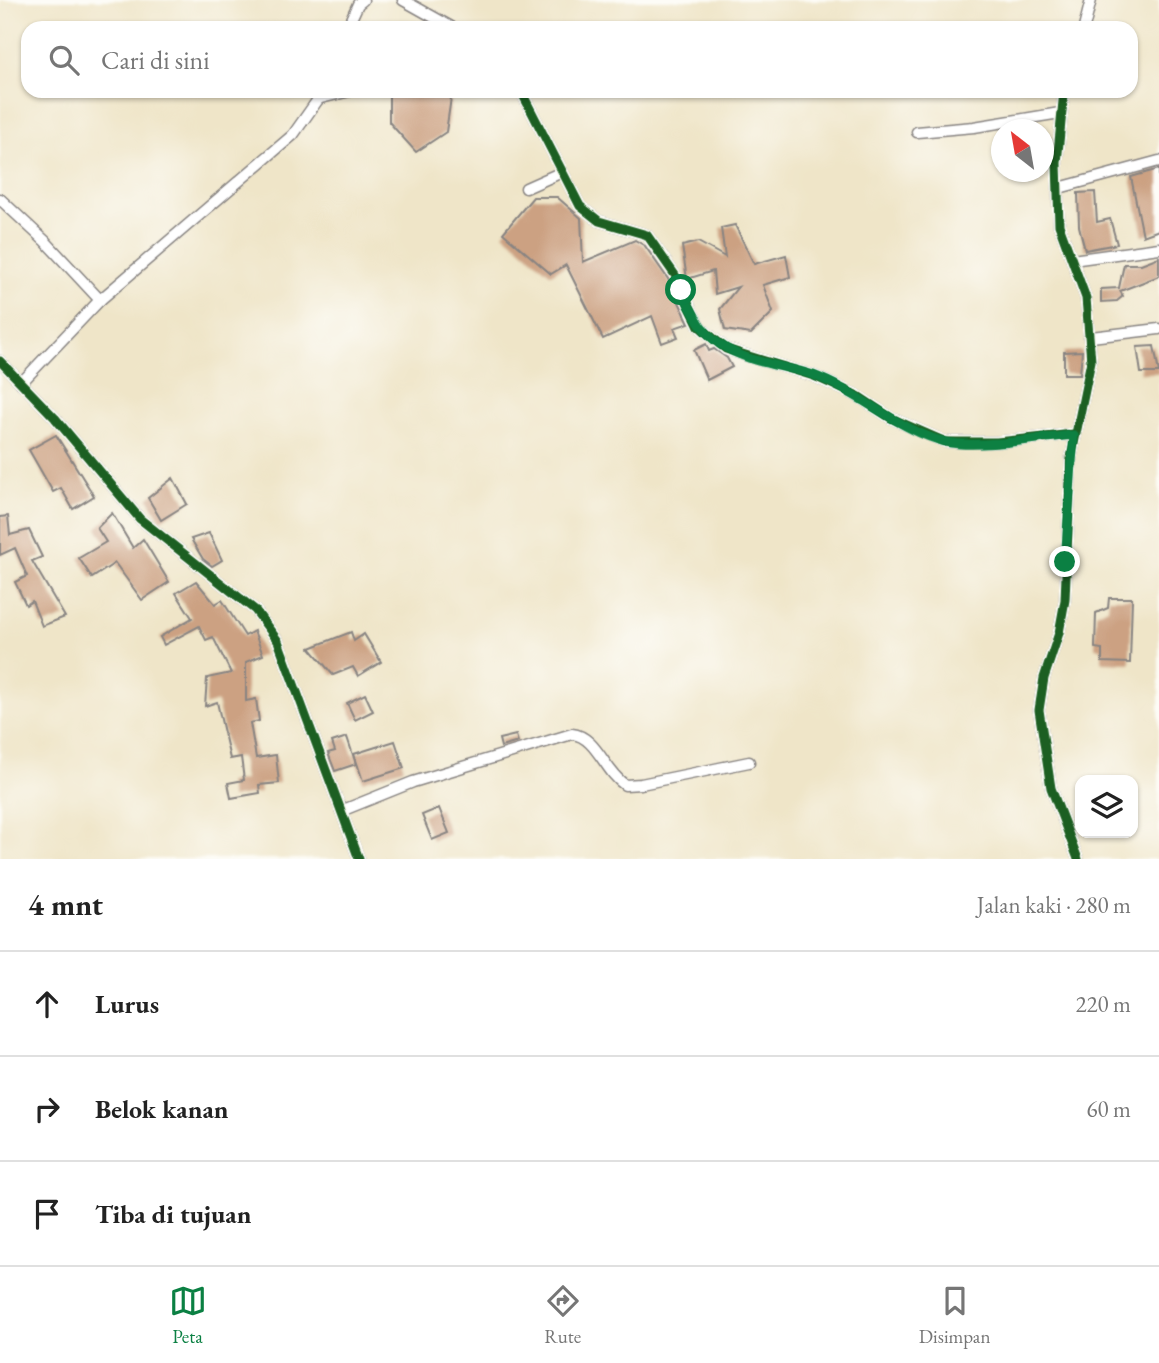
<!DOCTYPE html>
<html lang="id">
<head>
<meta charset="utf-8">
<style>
  :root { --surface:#fff; --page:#f2f2f2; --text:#222; --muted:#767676; --line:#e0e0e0; --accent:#0b8043 }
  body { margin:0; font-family:"EB Garamond",serif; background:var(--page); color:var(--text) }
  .controls { position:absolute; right:21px; bottom:21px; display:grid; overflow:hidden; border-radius:14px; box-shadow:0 2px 5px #0004 }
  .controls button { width:63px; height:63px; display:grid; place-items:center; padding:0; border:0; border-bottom:2px solid var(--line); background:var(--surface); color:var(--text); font:35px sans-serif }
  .compass { position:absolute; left:991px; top:119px; width:63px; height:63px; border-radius:50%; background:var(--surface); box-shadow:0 2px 5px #0004; rotate:329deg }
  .stop { position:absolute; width:21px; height:21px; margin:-16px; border:5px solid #0b8043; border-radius:50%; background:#fff }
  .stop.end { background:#0b8043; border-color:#fff; box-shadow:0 2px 7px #0008 }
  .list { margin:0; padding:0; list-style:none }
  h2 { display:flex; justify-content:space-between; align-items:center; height:91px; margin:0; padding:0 28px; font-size:30px }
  h2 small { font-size:23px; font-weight:400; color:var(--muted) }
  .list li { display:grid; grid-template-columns:46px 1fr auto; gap:21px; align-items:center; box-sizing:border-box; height:105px; padding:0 28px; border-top:2px solid var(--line) }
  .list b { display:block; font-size:26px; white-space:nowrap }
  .list em { font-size:23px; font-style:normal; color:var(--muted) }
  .icon { flex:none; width:38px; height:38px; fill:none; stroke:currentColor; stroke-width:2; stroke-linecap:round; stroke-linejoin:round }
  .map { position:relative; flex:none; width:1159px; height:859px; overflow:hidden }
  .search { position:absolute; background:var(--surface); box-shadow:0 2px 5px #0004; left:21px; right:21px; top:21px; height:77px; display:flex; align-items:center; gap:18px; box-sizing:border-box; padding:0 24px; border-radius:21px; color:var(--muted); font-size:26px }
  .sheet { height:406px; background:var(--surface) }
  nav { display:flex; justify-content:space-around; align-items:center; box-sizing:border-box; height:98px; border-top:2px solid var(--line); background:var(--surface); font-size:19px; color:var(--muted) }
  nav a { display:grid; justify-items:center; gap:4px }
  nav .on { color:var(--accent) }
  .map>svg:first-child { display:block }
</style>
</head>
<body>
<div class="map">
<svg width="1159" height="859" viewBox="0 0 1159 859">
  <rect width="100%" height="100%" fill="#fdfcf7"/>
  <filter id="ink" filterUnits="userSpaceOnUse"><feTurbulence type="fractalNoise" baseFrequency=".0143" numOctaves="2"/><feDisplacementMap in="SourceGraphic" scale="14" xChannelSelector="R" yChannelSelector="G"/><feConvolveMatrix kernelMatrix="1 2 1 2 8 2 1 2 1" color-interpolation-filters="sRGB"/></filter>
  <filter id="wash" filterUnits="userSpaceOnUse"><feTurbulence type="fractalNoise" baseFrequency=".00686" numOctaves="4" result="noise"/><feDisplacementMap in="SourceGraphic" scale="28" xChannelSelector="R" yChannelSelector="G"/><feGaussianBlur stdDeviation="1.57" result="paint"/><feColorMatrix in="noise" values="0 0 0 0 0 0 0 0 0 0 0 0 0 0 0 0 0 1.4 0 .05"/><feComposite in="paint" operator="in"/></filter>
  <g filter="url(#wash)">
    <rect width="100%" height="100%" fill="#efe5c8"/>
    <g id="blocks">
      <g fill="#cca182">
        <polygon points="389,91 452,91 446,132 416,152 389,122"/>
        <polygon points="1159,169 1159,230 1143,236 1131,177"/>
        <polygon points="1095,192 1097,222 1110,219 1117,244 1085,250 1079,226 1078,193"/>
        <polygon points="533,197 557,197 581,218 583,262 635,240 645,246 668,279 689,323 674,328 678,337 662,343 652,316 603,339 566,265 551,274 503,233"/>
        <polygon points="735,225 754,264 786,255 790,277 763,285 773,312 751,334 725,330 720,309 738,287 715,294 713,271 687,279 682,246 698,242 725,257 721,228"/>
        <polygon points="1159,257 1159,276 1120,291 1123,296 1117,301 1101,302 1101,289 1119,288 1124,264 1141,264"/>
        <polygon points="706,344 709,351 714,349 727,358 732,367 707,380 694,350"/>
        <polygon points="1154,346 1159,373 1141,373 1137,347"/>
        <polygon points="1082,351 1080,374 1064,374 1064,352"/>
        <polygon points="56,435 94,496 73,509 61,488 53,492 29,450"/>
        <polygon points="173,478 187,504 161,520 148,498"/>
        <polygon points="112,513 133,548 143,539 169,582 142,600 115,563 92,578 79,558 106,542 97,528"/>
        <polygon points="8,516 10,535 29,530 42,557 32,561 65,617 42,626 32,601 26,605 15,582 27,576 15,548 0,555 0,517"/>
        <polygon points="209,533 222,560 212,566 203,559 191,539"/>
        <polygon points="196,581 215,604 222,600 245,636 254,631 263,655 246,662 246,701 256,699 259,721 250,723 256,758 276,755 279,783 259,785 260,793 231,798 228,783 244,780 241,757 230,759 217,702 205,706 207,678 231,673 213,637 206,640 199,626 164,645 160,637 192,618 176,593"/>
        <polygon points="1109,598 1132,598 1130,663 1102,662 1102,649 1095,648 1096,613 1108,608"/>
        <polygon points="351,632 354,641 364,634 381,662 358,676 353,667 333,675 310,648"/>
        <polygon points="365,694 373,711 355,720 347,703"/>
        <polygon points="516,735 518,742 501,747 499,739"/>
        <polygon points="347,737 356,764 335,771 328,753 335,751 332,742"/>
        <polygon points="395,741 404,768 363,781 354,754"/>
        <polygon points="439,808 449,833 432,840 422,815"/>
      </g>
    </g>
  </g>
  <g filter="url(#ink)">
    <use href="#blocks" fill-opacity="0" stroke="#888482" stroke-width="2"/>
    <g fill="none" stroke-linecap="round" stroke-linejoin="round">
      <defs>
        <g id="street">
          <polyline points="403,0 453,28"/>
          <polyline points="347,28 358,4 363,0"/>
          <polyline points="1084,28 1091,0"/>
          <polyline points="521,91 580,206 599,221 647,235 675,275 699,326 726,349 814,376 858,396 891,418 946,442 997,442 1074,434"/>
          <polyline points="1064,91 1057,163 1059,225 1086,298 1091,361 1071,458 1065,600 1059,633 1044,678 1039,710 1051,788 1078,859"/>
          <polyline points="321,98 350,91"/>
          <polyline points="917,132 974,127 1060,113"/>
          <polyline points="526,188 562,172"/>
          <polyline points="1059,188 1159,161"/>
          <polyline points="0,199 45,241 100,300"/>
          <polyline points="1072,260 1159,248"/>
          <polyline points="1091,337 1159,329"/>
          <polyline points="0,361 55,418 140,519 255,610 278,641 359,859"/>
          <polyline points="21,383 100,300 293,135 324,91"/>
          <path d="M341,811L413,782L572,734C596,736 605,772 625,785L641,784L749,762"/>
        </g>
      </defs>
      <use href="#street" stroke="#888482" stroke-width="13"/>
      <use href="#street" stroke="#fff" stroke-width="10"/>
      <defs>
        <g id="cycleway">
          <polyline points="521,91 580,206 599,221 647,235 675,275 699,326 726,349 814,376 858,396 891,418 946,442 997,442 1074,434"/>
          <polyline points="1064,91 1057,163 1059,225 1086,298 1091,361 1071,458 1065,600 1059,633 1044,678 1039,710 1051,788 1078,859"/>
          <polyline points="0,361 55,418 140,519 255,610 278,641 359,859"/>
        </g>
      </defs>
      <use href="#cycleway" stroke="#fdfcf7" stroke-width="13"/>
      <use href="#cycleway" stroke="#1b5e20" stroke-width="9"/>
    </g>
  </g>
  <g fill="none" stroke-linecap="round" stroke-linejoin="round" filter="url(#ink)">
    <path stroke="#0b8043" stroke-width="9" d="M681,290C693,313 703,336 726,348C751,363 786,366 813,375C857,391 903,433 946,442C977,449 1041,438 1074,435L1065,562"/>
  </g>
</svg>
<div class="controls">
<button><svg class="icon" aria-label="layers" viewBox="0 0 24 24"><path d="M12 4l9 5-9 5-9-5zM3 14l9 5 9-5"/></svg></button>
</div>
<svg class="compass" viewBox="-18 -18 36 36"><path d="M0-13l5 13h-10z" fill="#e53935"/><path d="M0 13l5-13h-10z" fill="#767676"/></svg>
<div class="stop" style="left:681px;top:290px"></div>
<div class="stop end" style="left:1065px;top:562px"></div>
<div class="search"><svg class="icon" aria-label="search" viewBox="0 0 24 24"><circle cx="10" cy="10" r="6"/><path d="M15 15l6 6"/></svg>Cari di sini</div>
</div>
<section class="sheet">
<h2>4 mnt<small>Jalan kaki · 280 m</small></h2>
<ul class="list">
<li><svg class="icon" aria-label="ahead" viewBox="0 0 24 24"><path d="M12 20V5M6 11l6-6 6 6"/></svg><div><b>Lurus</b></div><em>220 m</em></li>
<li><svg class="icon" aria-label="right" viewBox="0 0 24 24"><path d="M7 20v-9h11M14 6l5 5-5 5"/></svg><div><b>Belok kanan</b></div><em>60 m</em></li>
<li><svg class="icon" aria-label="arrive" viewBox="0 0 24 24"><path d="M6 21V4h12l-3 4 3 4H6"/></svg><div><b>Tiba di tujuan</b></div></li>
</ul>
</section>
<nav>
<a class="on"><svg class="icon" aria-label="map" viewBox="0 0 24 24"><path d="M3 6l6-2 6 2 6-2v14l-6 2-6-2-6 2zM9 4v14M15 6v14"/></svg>Peta</a>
<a><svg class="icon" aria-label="directions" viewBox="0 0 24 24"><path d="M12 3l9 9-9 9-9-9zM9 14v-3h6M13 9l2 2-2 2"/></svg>Rute</a>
<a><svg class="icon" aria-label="saved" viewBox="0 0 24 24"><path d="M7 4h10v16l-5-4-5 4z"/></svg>Disimpan</a>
</nav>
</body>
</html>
